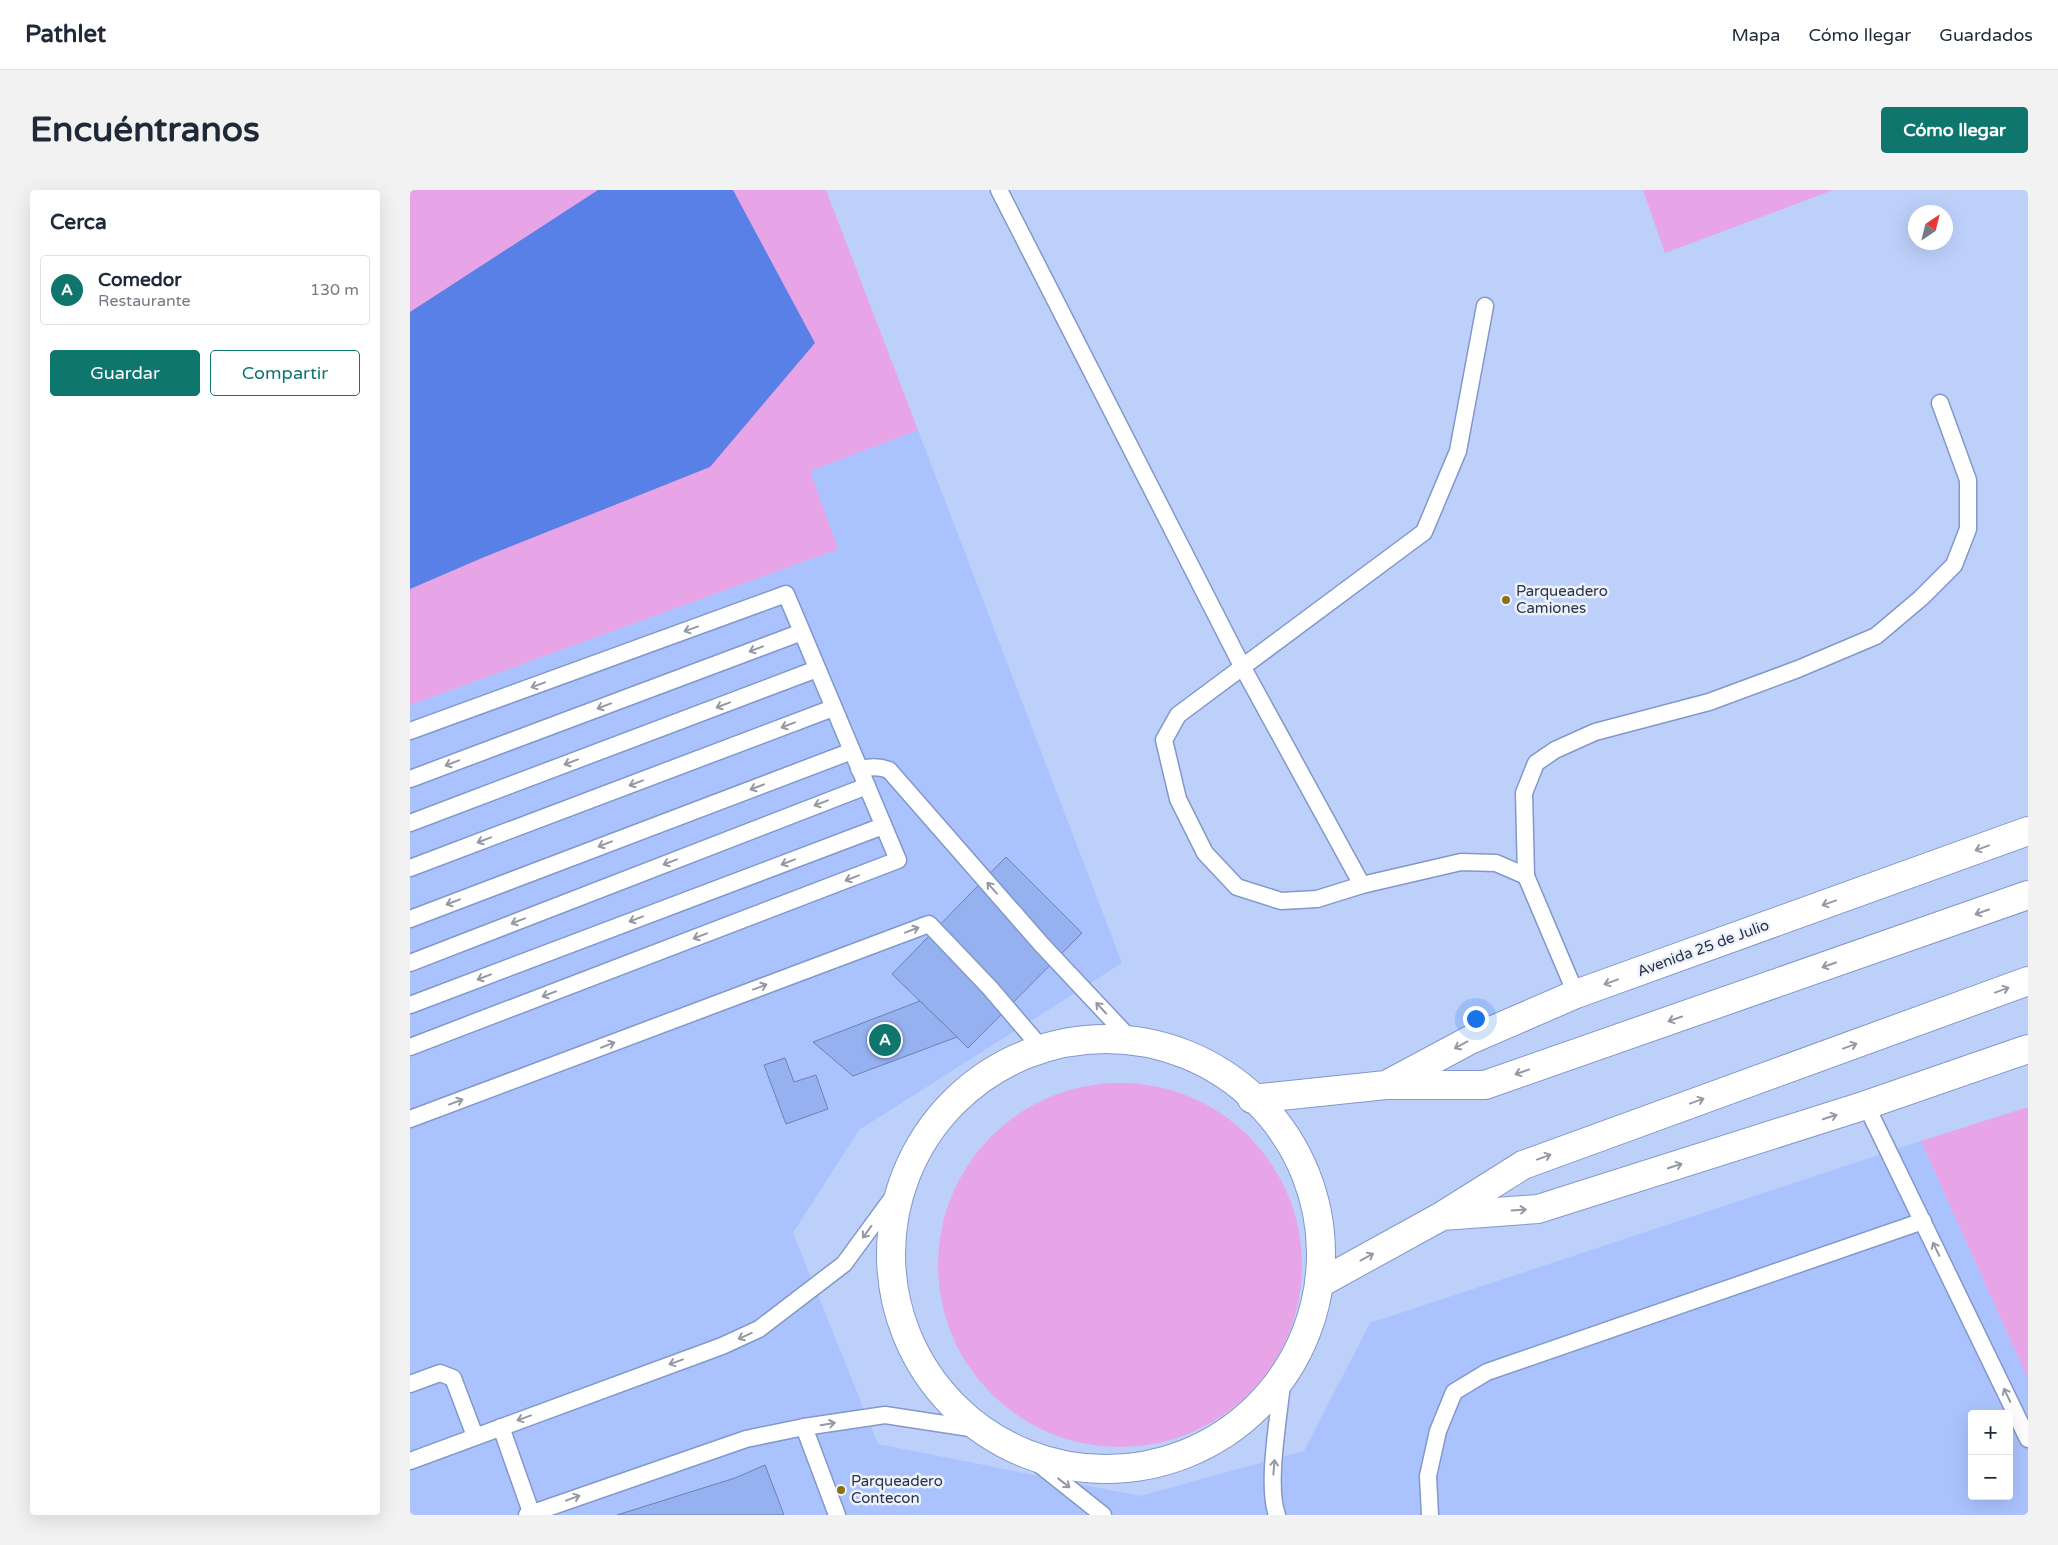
<!DOCTYPE html>
<html lang="es">
<head>
<meta charset="utf-8">
<style>
  :root { --surface:#fff; --page:#f2f2f3; --text:#1f2937; --muted:#747a83; --line:#e0e1e3; --accent:#0f766e }
  body { margin:0; font-family:"Varela Round",sans-serif; background:var(--page); color:var(--text) }
  .controls { position:absolute; right:15px; bottom:15px; display:grid; overflow:hidden; border-radius:5px; box-shadow:0 5px 20px #0002 }
  .controls button { width:45px; height:45px; display:grid; place-items:center; padding:0; border:0; border-bottom:1px solid var(--line); background:var(--surface); color:var(--text); font:25px sans-serif }
  .compass { position:absolute; left:1498px; top:15px; width:45px; height:45px; border-radius:50%; background:var(--surface); box-shadow:0 5px 20px #0002; rotate:35deg }
  .you { position:absolute; left:1065px; top:828px; width:18px; height:18px; margin:-12px; border:4px solid #fff; border-radius:50%; background:#1a73e8; box-shadow:0 0 0 8px #1a73e833 }
  .badge { display:grid; place-items:center; width:32px; height:32px; border-radius:50%; background:var(--accent); color:#fff; font-size:16px; font-weight:700 }
  .pin { position:absolute; translate:-50% -50%; border:2px solid #fff; box-shadow:0 1px 5px #0006 }
  .list { margin:0; padding:0; list-style:none }
  h2 { display:flex; justify-content:space-between; align-items:center; height:65px; margin:0; padding:0 20px; font-size:21px }
  h2 small { font-size:16px; font-weight:400; color:var(--muted) }
  .list li { display:grid; grid-template-columns:32px 1fr auto; gap:15px; align-items:center; box-sizing:border-box; height:70px; margin:0 10px 10px; padding:0 10px; border:1px solid var(--line); border-radius:5px }
  .list b { display:block; font-size:19px; white-space:nowrap }
  .list p { margin:0; font-size:16px; white-space:nowrap; color:var(--muted) }
  .list em { font-size:16px; font-style:normal; color:var(--muted) }
  .actions { display:flex; gap:10px; padding:15px 20px }
  .actions a { flex:1; padding:11px 0; border:1px solid var(--accent); border-radius:5px; text-align:center; font-size:18px; color:var(--accent) }
  .actions .main { background:var(--accent); color:#fff }
  .map { position:relative; flex:none; width:1618px; height:1325px; overflow:hidden; border-radius:5px }
  header { display:flex; align-items:center; gap:30px; box-sizing:border-box; height:70px; padding:0 25px; background:var(--surface); border-bottom:1px solid var(--line) }
  header strong { font-size:24px }
  nav { display:flex; gap:28px; margin-inline-start:auto; font-size:18px }
  .intro { display:flex; align-items:center; justify-content:space-between; box-sizing:border-box; height:120px; padding:0 30px }
  h1 { margin:0; font-size:35px }
  .button { padding:12px 22px; border-radius:5px; background:var(--accent); color:#fff; font-size:18px; font-weight:700 }
  main { display:flex; gap:30px; padding:0 30px }
  aside { flex:1; background:var(--surface); border-radius:5px; box-shadow:0 5px 20px #0002 }
  .map>svg:first-child { display:block }
</style>
</head>
<body>
<header>
<strong>Pathlet</strong>
<nav><a>Mapa</a><a>Cómo llegar</a><a>Guardados</a></nav>
</header>
<div class="intro"><h1>Encuéntranos</h1><a class="button">Cómo llegar</a></div>
<main>
<aside>
<h2>Cerca<small></small></h2>
<ul class="list">
<li><span class="badge">A</span><div><b>Comedor</b><p>Restaurante</p></div><em>130 m</em></li>
</ul>
<div class="actions"><a class="main">Guardar</a><a>Compartir</a></div>
</aside>
<div class="map">
<svg width="1618" height="1325" viewBox="0 0 1618 1325">
  <rect width="100%" height="100%" fill="#bdd0fa"/>
  <path fill="#aac3fe" fill-rule="evenodd" d="M508,240L712,773L449,940L383,1043L468,1254L730,1306L894,1261L960,1133L1511,951L1618,1189V1325H0V515L428,359L399,281ZM1562,1224H1599V1306H1562Z"/>
  <g fill="#e7a5e7">
    <polygon points="0,0 416,0 508,240 400,281 428,359 0,515"/>
    <polygon points="1233,0 1423,0 1255,63"/>
    <circle cx="710" cy="1075" r="182"/>
    <polygon points="1618,917 1618,1189 1511,951"/>
  </g>
  <polygon fill="#5980e6" points="188,0 323,0 405,153 300,277 72,368 0,399 0,122"/>
  <g fill="#96b1f0" stroke="#6d81b2">
    <polygon points="596,667 672,743 558,858 482,784"/>
    <polygon points="510,811 547,847 443,886 403,852"/>
    <polygon points="375,868 384,892 406,885 418,919 376,934 354,875"/>
    <polygon points="355,1275 374,1325 207,1325 325,1288"/>
  </g>
  <g fill="none" stroke-linecap="round" stroke-linejoin="round">
    <defs>
      <g id="lane">
        <polyline points="589,0 832,476 952,695"/>
        <polyline points="1075,116 1048,261 1014,342 768,525 754,550 768,609 795,663 827,697 871,711 907,709 952,695 1051,672 1086,673 1116,686"/>
        <polyline points="0,541 376,404 488,670 0,857"/>
        <path d="M449,579C460,577 468,576 479,580L632,755L725,854"/>
        <polyline points="0,589 392,442"/>
        <polyline points="0,633 407,479"/>
        <polyline points="0,678 423,518"/>
        <polyline points="0,729 442,561"/>
        <polyline points="0,773 457,596"/>
        <polyline points="1166,804 1116,686 1114,603 1126,573 1145,560 1185,542 1299,512 1388,479 1466,446 1511,408 1544,375 1558,339 1558,290 1530,213"/>
        <polyline points="0,815 473,636"/>
        <polyline points="1456,915 1618,1249"/>
        <polyline points="0,929 519,734 580,798 632,859"/>
        <polyline points="0,1194 30,1183 43,1188 65,1246"/>
        <polyline points="91,1237 122,1325"/>
        <polyline points="394,1237 427,1325"/>
        <polyline points="615,1263 693,1325"/>
        <polyline points="0,1271 312,1156 349,1139 434,1074 486,1003"/>
        <polyline points="117,1325 336,1249 394,1237 475,1225 573,1240"/>
        <path d="M867,1325C856,1295 869,1227 872,1193"/>
        <polyline points="1020,1325 1018,1286 1028,1241 1044,1202 1077,1182 1513,1031"/>
      </g>
      <g id="primary">
        <circle cx="696" cy="1064" r="215"/>
        <polyline points="979,895 1075,895 1618,705"/>
        <polyline points="842,909 976,895 1060,850 1166,804 1618,641"/>
        <polyline points="1035,1024 1113,975 1618,791"/>
        <polyline points="914,1091 1032,1026 1128,1019 1456,915 1618,859"/>
      </g>
    </defs>
    <use href="#lane" stroke="#8398ca" stroke-width="19"/>
    <use href="#primary" stroke="#8398ca" stroke-width="30"/>
    <use href="#lane" stroke="#fff" stroke-width="16"/>
    <use href="#primary" stroke="#fff" stroke-width="28"/>
  </g>
  <defs><path id="oneway-shaft" d="M-6 0H5M1.5-3L5.5 0L1.5 3" fill="none" stroke-width="1.6" stroke-linecap="round" stroke-linejoin="round" transform="scale(1.25)"/></defs>
  <g stroke="#9499a3">
    <use href="#oneway-shaft" transform="translate(281 439) rotate(160)"/>
    <use href="#oneway-shaft" transform="translate(346 459) rotate(159)"/>
    <use href="#oneway-shaft" transform="translate(128 495) rotate(160)"/>
    <use href="#oneway-shaft" transform="translate(313 515) rotate(159)"/>
    <use href="#oneway-shaft" transform="translate(194 516) rotate(159)"/>
    <use href="#oneway-shaft" transform="translate(378 535) rotate(159)"/>
    <use href="#oneway-shaft" transform="translate(161 572) rotate(159)"/>
    <use href="#oneway-shaft" transform="translate(42 573) rotate(159)"/>
    <use href="#oneway-shaft" transform="translate(226 593) rotate(159)"/>
    <use href="#oneway-shaft" transform="translate(347 597) rotate(159)"/>
    <use href="#oneway-shaft" transform="translate(411 613) rotate(159)"/>
    <use href="#oneway-shaft" transform="translate(74 650) rotate(159)"/>
    <use href="#oneway-shaft" transform="translate(195 654) rotate(159)"/>
    <use href="#oneway-shaft" transform="translate(1572 658) rotate(160)"/>
    <use href="#oneway-shaft" transform="translate(260 672) rotate(159)"/>
    <use href="#oneway-shaft" transform="translate(378 672) rotate(159)"/>
    <use href="#oneway-shaft" transform="translate(442 688) rotate(159)"/>
    <use href="#oneway-shaft" transform="translate(582 698) rotate(-131)"/>
    <use href="#oneway-shaft" transform="translate(43 712) rotate(159)"/>
    <use href="#oneway-shaft" transform="translate(1419 713) rotate(160)"/>
    <use href="#oneway-shaft" transform="translate(1572 722) rotate(161)"/>
    <use href="#oneway-shaft" transform="translate(226 729) rotate(159)"/>
    <use href="#oneway-shaft" transform="translate(108 731) rotate(159)"/>
    <use href="#oneway-shaft" transform="translate(502 740) rotate(-21)"/>
    <use href="#oneway-shaft" transform="translate(290 746) rotate(159)"/>
    <use href="#oneway-shaft" transform="translate(1419 775) rotate(161)"/>
    <use href="#oneway-shaft" transform="translate(74 787) rotate(159)"/>
    <use href="#oneway-shaft" transform="translate(1201 792) rotate(160)"/>
    <use href="#oneway-shaft" transform="translate(350 797) rotate(-21)"/>
    <use href="#oneway-shaft" transform="translate(1592 800) rotate(-20)"/>
    <use href="#oneway-shaft" transform="translate(139 804) rotate(159)"/>
    <use href="#oneway-shaft" transform="translate(691 818) rotate(-133)"/>
    <use href="#oneway-shaft" transform="translate(1265 829) rotate(161)"/>
    <use href="#oneway-shaft" transform="translate(198 855) rotate(-21)"/>
    <use href="#oneway-shaft" transform="translate(1051 855) rotate(152)"/>
    <use href="#oneway-shaft" transform="translate(1440 856) rotate(-20)"/>
    <use href="#oneway-shaft" transform="translate(1112 882) rotate(161)"/>
    <use href="#oneway-shaft" transform="translate(1287 911) rotate(-20)"/>
    <use href="#oneway-shaft" transform="translate(46 912) rotate(-21)"/>
    <use href="#oneway-shaft" transform="translate(1420 927) rotate(-18)"/>
    <use href="#oneway-shaft" transform="translate(1134 967) rotate(-20)"/>
    <use href="#oneway-shaft" transform="translate(1265 976) rotate(-18)"/>
    <use href="#oneway-shaft" transform="translate(1109 1020) rotate(-4)"/>
    <use href="#oneway-shaft" transform="translate(457 1042) rotate(126)"/>
    <use href="#oneway-shaft" transform="translate(1526 1059) rotate(-116)"/>
    <use href="#oneway-shaft" transform="translate(957 1067) rotate(-29)"/>
    <use href="#oneway-shaft" transform="translate(335 1146) rotate(156)"/>
    <use href="#oneway-shaft" transform="translate(266 1172) rotate(160)"/>
    <use href="#oneway-shaft" transform="translate(1597 1205) rotate(-116)"/>
    <use href="#oneway-shaft" transform="translate(114 1228) rotate(160)"/>
    <use href="#oneway-shaft" transform="translate(418 1234) rotate(-9)"/>
    <use href="#oneway-shaft" transform="translate(864 1277) rotate(-85)"/>
    <use href="#oneway-shaft" transform="translate(654 1293) rotate(38)"/>
    <use href="#oneway-shaft" transform="translate(163 1308) rotate(-20)"/>
  </g>
  <g fill="#906f14" stroke="#ecf1fc" stroke-width="2">
    <circle cx="1096" cy="410" r="5"/>
    <circle cx="431" cy="1300" r="5"/>
  </g>
  <g text-anchor="middle" stroke-width="5" stroke-linejoin="round" paint-order="stroke">
    <g font-size="15" fill="#2a3347" stroke="#ecf1fc" text-anchor="start">
      <text x="1106" y="406">Parqueadero<tspan x="1106" dy="17">Camiones</tspan></text>
      <text x="441" y="1296">Parqueadero<tspan x="441" dy="17">Contecon</tspan></text>
    </g>
    <g font-size="15" fill="#2a3347" stroke="#ecf1fc">
      <text transform="translate(1293 758) rotate(-20)" y="5">Avenida 25 de Julio</text>
    </g>
  </g>
</svg>
<div class="controls">
<button>+</button>
<button>−</button>
</div>
<svg class="compass" viewBox="-18 -18 36 36"><path d="M0-13l5 13h-10z" fill="#e53935"/><path d="M0 13l5-13h-10z" fill="#747a83"/></svg>
<div class="you"></div>
<div class="pin badge" style="left:475px;top:850px">A</div>
</div>
</main>
</body>
</html>
